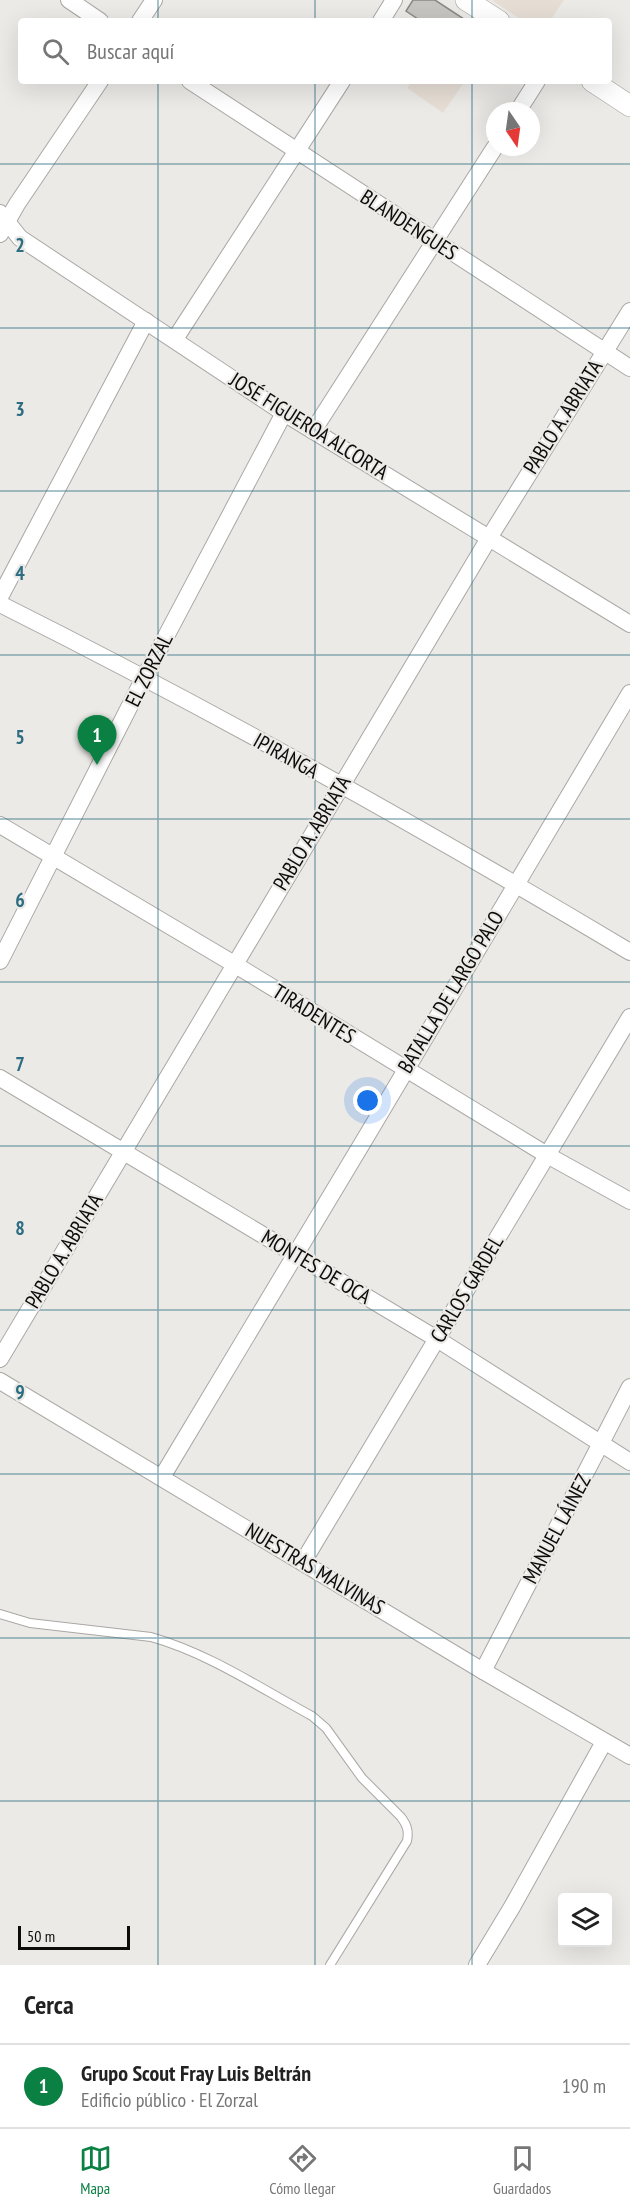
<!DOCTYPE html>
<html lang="es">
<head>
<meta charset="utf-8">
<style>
  :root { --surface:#fff; --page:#f2f2f2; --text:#222; --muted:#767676; --line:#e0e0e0; --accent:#0b8043 }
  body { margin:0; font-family:"PT Sans Narrow",sans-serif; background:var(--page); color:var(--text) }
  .controls { position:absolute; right:18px; bottom:18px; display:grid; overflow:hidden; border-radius:6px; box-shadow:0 6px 24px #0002 }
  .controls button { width:54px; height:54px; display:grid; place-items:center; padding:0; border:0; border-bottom:2px solid var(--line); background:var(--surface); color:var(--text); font:30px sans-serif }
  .compass { position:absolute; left:486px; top:102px; width:54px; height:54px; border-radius:50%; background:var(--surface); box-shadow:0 6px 24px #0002; rotate:167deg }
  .scale { position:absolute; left:18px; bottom:15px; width:112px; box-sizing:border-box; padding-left:6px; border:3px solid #0d0c0b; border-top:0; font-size:16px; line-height:21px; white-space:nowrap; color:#0d0c0b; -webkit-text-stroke:4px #eceae7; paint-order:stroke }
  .you { position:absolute; left:368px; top:1101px; width:21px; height:21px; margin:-15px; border:4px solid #fff; border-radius:50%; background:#1a73e8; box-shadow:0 0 0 9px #1a73e833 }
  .badge { display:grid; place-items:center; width:39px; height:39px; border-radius:50%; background:var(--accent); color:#fff; font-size:20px; font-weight:700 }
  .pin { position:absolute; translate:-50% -50px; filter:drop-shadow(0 2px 3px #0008) }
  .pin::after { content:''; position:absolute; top:32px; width:21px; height:18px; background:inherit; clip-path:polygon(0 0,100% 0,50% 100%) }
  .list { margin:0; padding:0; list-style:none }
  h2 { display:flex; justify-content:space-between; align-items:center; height:78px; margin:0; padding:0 24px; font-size:26px }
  h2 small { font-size:20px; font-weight:400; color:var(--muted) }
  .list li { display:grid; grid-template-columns:39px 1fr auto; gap:18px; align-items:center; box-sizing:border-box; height:84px; padding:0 24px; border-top:2px solid var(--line) }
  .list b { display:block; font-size:22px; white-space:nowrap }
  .list p { margin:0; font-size:20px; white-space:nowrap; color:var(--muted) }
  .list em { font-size:20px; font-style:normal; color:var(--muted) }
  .icon { flex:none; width:33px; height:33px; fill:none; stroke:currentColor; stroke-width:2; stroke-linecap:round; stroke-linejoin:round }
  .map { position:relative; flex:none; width:630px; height:1965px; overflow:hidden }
  .search { position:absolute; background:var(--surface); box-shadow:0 6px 24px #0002; left:18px; right:18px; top:18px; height:66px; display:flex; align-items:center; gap:15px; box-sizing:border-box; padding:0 21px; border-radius:6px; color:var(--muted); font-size:22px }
  .sheet { height:162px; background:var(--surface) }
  nav { display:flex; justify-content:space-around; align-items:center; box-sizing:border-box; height:84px; border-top:2px solid var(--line); background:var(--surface); font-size:16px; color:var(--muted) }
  nav a { display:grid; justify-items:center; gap:3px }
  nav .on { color:var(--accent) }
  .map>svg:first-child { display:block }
</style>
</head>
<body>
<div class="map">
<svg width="630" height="1965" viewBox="0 0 630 1965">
  <rect width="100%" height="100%" fill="#eceae7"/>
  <g fill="#e6ded5">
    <polygon points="492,0 564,0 550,21 523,21"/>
    <polygon points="412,81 465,81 443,113 407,88"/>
  </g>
  <polygon fill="#c7c5c2" stroke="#8a8885" stroke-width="1.5" points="413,0 435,0 467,21 421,21 406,11"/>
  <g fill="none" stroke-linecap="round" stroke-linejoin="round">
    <defs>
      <path id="service" d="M0,1614L30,1623L151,1637C208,1653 260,1688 312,1716L326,1728L362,1778L401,1817C407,1825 409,1831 407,1841L330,1965"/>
      <g id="minor">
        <polyline points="69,0 100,21"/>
        <polyline points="140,21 154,0"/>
        <polyline points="381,21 394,0"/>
        <polyline points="190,81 630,368"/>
        <polyline points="518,111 537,81"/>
        <polyline points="0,213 20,238 284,413 630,624"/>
        <polyline points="0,234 17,204 100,81"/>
        <polyline points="175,339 342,81"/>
        <polyline points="313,431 495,147"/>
        <polyline points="0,597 146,321"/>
        <path d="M0,604C214,711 424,829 630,952"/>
        <polyline points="0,825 234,964 547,1155 630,1201"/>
        <polyline points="0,961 145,676 284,413"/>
        <polyline points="0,1078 437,1339 630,1462"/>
        <polyline points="0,1359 489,538 630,311"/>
        <polyline points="0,1381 483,1671 630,1756"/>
        <path d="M162,1477C320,1217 474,954 630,693"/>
        <polyline points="303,1562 630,1017"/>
        <polyline points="483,1671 630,1387"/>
        <polyline points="477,1965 512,1907 604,1742"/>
      </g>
      <g id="tertiary">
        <polyline points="466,0 499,21"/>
        <polyline points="592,81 630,106"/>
      </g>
    </defs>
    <use href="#service" stroke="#aaa7a4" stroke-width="10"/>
    <use href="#minor" stroke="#aaa7a4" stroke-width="18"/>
    <use href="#tertiary" stroke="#aaa7a4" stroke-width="22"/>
    <use href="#service" stroke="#fff" stroke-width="8"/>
    <use href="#minor" stroke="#fff" stroke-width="16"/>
    <use href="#tertiary" stroke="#fff" stroke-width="21"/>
  </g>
  <path fill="none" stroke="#2d6d81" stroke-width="1.5" stroke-opacity="0.55" d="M158,0V21M315,0V21M472,0V21M158,81V1965M315,81V1965M472,81V1965M0,164H630M0,328H630M0,491H630M0,655H630M0,819H630M0,982H630M0,1146H630M0,1310H630M0,1474H630M0,1638H630M0,1801H630"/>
  <g text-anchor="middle" stroke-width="4.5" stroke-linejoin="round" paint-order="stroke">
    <g font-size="21" fill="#0d0c0b" stroke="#eceae7">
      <text transform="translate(409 225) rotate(33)" y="7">BLANDENGUES</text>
      <text transform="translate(563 417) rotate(-58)" y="7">PABLO A. ABRIATA</text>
      <text transform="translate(309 426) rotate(32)" y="7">JOSÉ FIGUEROA ALCORTA</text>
      <text transform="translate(149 670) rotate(-63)" y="7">EL ZORZAL</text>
      <text transform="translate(286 756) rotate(29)" y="7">IPIRANGA</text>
      <text transform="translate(312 833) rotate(-59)" y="7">PABLO A. ABRIATA</text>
      <text transform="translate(451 992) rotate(-59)" y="7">BATALLA DE LARGO PALO</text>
      <text transform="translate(314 1014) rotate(32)" y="7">TIRADENTES</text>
      <text transform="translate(64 1251) rotate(-59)" y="7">PABLO A. ABRIATA</text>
      <text transform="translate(316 1267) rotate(31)" y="7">MONTES DE OCA</text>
      <text transform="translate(467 1289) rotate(-59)" y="7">CARLOS GARDEL</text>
      <text transform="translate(557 1529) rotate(-62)" y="7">MANUEL LÁINEZ</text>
      <text transform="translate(315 1569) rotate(31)" y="7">NUESTRAS MALVINAS</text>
    </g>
  </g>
  <g font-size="20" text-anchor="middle" font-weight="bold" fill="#2d6d81" stroke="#eceae7" stroke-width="4.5" stroke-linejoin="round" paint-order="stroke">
    <text x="20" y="252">2</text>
    <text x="20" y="416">3</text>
    <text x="20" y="580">4</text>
    <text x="20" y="744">5</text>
    <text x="20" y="907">6</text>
    <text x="20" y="1071">7</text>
    <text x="20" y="1235">8</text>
    <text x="20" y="1399">9</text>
  </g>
</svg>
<div class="controls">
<button><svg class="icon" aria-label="layers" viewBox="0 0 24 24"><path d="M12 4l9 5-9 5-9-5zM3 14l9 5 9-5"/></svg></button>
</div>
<svg class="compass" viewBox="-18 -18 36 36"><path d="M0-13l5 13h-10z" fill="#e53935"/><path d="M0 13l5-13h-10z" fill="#767676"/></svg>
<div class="scale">50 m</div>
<div class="you"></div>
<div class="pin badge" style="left:97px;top:765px">1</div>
<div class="search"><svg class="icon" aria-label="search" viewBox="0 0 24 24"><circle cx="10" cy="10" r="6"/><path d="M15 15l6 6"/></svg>Buscar aquí</div>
</div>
<section class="sheet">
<h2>Cerca<small></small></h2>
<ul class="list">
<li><span class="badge">1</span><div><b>Grupo Scout Fray Luis Beltrán</b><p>Edificio público · El Zorzal</p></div><em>190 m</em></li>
</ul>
</section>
<nav>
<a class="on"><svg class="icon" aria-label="map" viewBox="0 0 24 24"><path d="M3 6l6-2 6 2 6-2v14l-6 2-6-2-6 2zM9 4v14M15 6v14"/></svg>Mapa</a>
<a><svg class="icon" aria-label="directions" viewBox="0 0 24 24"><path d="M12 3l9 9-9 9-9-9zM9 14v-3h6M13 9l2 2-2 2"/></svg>Cómo llegar</a>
<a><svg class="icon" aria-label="saved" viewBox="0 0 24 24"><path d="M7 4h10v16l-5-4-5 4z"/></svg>Guardados</a>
</nav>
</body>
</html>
